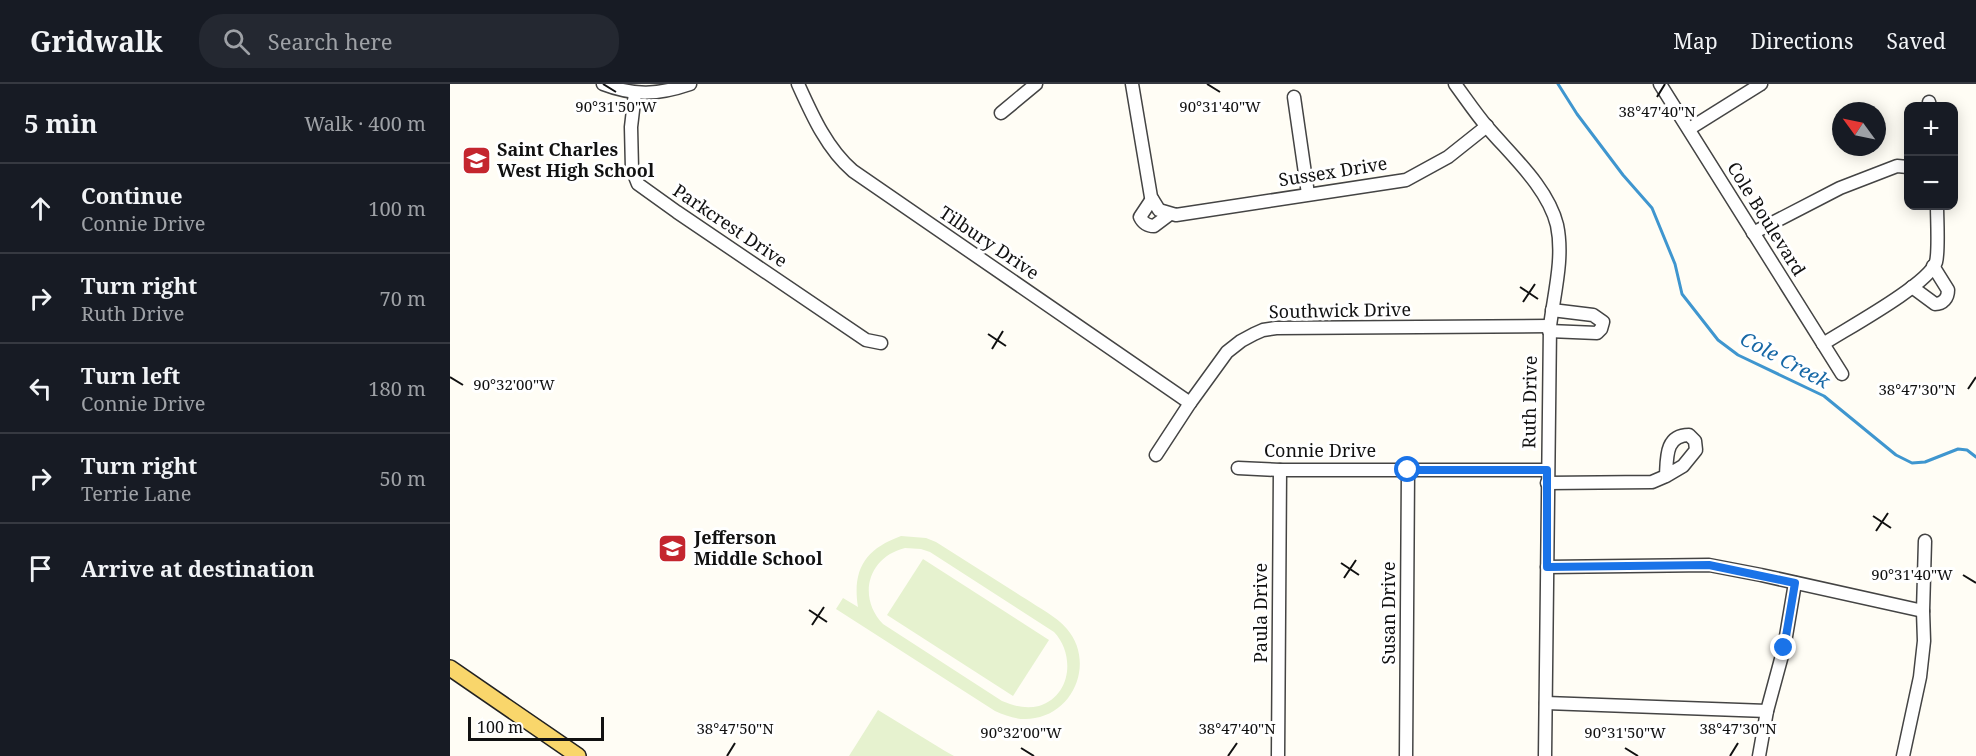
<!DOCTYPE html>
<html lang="en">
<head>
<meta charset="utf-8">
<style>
  :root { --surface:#171b24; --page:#242831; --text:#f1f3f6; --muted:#9ea1a6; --line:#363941 }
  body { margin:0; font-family:"Noto Serif",serif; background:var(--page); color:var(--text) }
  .controls { position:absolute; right:18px; top:18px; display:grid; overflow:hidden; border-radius:12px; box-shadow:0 3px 15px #0003 }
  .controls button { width:54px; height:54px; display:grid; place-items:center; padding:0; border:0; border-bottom:2px solid var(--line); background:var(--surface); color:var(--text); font:30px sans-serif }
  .compass { position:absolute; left:1382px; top:18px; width:54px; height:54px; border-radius:50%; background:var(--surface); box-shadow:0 3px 15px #0003; rotate:303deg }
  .scale { position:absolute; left:18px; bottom:15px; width:136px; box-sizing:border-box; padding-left:6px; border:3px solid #111; border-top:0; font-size:16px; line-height:21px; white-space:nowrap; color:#111; -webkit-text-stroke:4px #fff; paint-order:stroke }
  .stop { position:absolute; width:18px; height:18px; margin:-14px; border:4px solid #1a73e8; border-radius:50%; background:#fff }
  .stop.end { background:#1a73e8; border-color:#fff; box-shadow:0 2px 6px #0008 }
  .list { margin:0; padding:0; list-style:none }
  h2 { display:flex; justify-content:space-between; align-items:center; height:78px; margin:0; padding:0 24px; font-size:26px }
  h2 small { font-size:20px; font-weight:400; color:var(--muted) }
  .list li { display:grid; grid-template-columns:39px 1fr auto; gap:18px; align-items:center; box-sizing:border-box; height:90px; padding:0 24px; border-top:2px solid var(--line) }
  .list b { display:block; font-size:22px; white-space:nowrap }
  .list p { margin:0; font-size:20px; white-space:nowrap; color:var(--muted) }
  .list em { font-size:20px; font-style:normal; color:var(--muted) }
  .icon { flex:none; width:33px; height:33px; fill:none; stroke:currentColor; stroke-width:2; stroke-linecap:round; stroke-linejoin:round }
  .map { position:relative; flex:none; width:1526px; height:672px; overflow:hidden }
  header { display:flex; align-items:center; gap:36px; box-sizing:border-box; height:84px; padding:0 30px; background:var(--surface); border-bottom:2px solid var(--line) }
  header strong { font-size:28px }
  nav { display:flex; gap:33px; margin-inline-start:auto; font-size:21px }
  .search { width:420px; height:54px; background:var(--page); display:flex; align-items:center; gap:15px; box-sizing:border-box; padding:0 21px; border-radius:24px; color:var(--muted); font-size:22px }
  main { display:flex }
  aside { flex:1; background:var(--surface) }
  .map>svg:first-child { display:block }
</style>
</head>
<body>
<header>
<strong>Gridwalk</strong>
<div class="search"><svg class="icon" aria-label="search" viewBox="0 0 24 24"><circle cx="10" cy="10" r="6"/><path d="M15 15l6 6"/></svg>Search here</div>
<nav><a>Map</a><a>Directions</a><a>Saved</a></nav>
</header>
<main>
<aside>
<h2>5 min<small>Walk · 400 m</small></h2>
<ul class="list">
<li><svg class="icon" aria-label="ahead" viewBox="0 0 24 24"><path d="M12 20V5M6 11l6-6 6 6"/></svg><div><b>Continue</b><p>Connie Drive</p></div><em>100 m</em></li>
<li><svg class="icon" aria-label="right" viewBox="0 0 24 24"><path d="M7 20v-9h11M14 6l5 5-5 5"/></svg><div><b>Turn right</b><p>Ruth Drive</p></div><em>70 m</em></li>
<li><svg class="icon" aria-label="left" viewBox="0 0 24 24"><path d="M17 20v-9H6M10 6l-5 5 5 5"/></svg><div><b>Turn left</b><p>Connie Drive</p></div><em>180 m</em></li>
<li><svg class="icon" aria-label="right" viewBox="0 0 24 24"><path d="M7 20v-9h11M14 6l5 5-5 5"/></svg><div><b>Turn right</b><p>Terrie Lane</p></div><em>50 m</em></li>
<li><svg class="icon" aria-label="arrive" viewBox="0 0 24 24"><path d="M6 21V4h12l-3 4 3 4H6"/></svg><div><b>Arrive at destination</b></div></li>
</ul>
</aside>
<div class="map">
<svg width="1526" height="672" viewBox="0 0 1526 672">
  <rect width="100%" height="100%" fill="#fffdf5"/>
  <g fill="#e6f2cf" fill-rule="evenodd">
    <path d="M451,452L476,454L486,458C516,477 546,496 576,515C589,524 606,532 617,545C644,576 626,627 585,634C571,637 558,633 545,627L386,525L393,514L408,523C402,486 415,465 451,452ZM455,464L471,465L480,468L604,548C625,570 622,612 589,622C575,625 564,622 552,617L433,540C407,513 418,473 455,464Z"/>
    <polygon points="473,475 599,556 563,612 437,531"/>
    <polygon points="428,626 495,667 504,672 399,672"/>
  </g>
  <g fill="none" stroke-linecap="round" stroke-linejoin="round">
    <polyline stroke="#3f96cf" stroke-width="3" points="1108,0 1127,30 1173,91 1202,124 1225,180 1232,210 1268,256 1288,271 1374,312 1446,371 1462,379 1475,378 1508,365 1517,366 1526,373"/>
    <defs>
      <g id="minor">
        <path d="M153,0C184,12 208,11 240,0"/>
        <path d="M348,0C362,31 377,65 403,87L740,319"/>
        <polyline points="682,0 701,113 709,126 726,131 956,96 998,73 1037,42"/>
        <path d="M1005,0C1016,15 1026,30 1038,44C1062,72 1098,104 1107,141C1114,174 1104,210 1100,242L1095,672"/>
        <polyline points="1210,0 1392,290"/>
        <polyline points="185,9 181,43 182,85 188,100 227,128 416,256 431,259"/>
        <polyline points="844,13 858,110"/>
        <polyline points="1479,18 1480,22"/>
        <polyline points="551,29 586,0"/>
        <polyline points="1239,45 1311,0"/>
        <path d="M702,115L690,133C693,139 698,142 704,142L720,130"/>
        <polyline points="1303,149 1390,104 1447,82 1458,83"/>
        <path d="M1462,203L1485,220C1493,220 1498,214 1498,206L1483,182"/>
        <polyline points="1099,247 1147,249 1151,245 1153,238 1143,231 1102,226"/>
        <path d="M1373,260C1396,245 1478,201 1486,178C1489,167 1487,134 1487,122"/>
        <polyline points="706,371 740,319 777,268 791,257 804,250 813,246 826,244 1100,242"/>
        <polyline points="788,384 830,386 1097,386"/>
        <path d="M1097,399L1202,398L1216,392C1217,374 1215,351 1239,351L1245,357L1246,366L1233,382L1216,392"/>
        <polyline points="1097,483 1259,481 1311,491 1473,527"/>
        <polyline points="1096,619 1317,627"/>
        <polyline points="828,672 830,386"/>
        <polyline points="956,672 958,386"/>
        <polyline points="1309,672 1317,627 1334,564 1345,499"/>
        <polyline points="1453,672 1470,593 1474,557 1473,527 1475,457"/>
      </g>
      <polyline id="major" points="0,584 128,672"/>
    </defs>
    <use href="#minor" stroke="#444" stroke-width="15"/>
    <use href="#major" stroke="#222" stroke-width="18"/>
    <use href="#minor" stroke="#fff" stroke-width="12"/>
    <use href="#major" stroke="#f9d66b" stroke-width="15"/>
  </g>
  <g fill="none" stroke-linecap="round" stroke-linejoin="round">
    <polyline stroke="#1a73e8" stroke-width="8" points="958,386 1097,386 1097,483 1259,481 1345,499 1334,564"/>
  </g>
  <path fill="none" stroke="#111" stroke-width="2" d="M153,0L166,8M757,0L770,8M1207,13L1215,0M1070,203L1088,215M1073,218L1085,200M538,250L556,262M542,265L553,247M0,293L13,301M1518,305L1526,293M1423,432L1441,444M1426,447L1438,429M891,479L909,491M1513,491L1526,499M894,494L906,476M359,526L377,538M362,541L374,523M571,664L584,672M1175,664L1188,672M277,672L285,659M778,672L787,659M1280,672L1288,659"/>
  <defs>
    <symbol id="school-square" viewBox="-11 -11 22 22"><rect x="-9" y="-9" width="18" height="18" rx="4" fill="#c4262e" stroke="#fff"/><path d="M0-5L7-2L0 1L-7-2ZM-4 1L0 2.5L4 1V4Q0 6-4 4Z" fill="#fff"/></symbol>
  </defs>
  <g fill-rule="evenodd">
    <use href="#school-square" x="10" y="60" width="33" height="33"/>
    <use href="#school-square" x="206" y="448" width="33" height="33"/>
  </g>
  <g text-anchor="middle" stroke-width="6" stroke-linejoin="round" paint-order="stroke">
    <g font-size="18" font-weight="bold" fill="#111" stroke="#fff" text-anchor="start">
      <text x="47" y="72">Saint Charles<tspan x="47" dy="21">West High School</tspan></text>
      <text x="244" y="460">Jefferson<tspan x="244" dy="21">Middle School</tspan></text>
    </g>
    <g font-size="18" fill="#111" stroke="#fff">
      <text transform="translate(883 88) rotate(-9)" y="6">Sussex Drive</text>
      <text transform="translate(1316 135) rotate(58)" y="6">Cole Boulevard</text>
      <text transform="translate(280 142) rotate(34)" y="6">Parkcrest Drive</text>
      <text transform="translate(539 159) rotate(34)" y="6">Tilbury Drive</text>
      <text transform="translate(890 227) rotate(-1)" y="6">Southwick Drive</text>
      <text transform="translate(1080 318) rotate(-89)" y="6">Ruth Drive</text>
      <text x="870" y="373">Connie Drive</text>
      <text transform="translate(811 529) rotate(-90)" y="6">Paula Drive</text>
      <text transform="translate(939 529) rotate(-90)" y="6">Susan Drive</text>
    </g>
    <g font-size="20" font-style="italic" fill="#1768a6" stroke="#fff">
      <text transform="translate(1335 276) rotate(28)" y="7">Cole Creek</text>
    </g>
  </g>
  <g font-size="15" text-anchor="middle" fill="#111" stroke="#fff" stroke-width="6" stroke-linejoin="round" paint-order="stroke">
    <text x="166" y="28">90°31'50"W</text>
    <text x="770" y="28">90°31'40"W</text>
    <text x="1207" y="33">38°47'40"N</text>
    <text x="64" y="306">90°32'00"W</text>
    <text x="1467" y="311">38°47'30"N</text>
    <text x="1462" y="496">90°31'40"W</text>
    <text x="285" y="650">38°47'50"N</text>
    <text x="787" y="650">38°47'40"N</text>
    <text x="1288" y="650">38°47'30"N</text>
    <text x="571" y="654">90°32'00"W</text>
    <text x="1175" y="654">90°31'50"W</text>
  </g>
</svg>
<div class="controls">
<button>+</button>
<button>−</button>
</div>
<svg class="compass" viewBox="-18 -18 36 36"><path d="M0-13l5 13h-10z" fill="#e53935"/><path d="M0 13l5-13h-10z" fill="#9ea1a6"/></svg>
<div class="scale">100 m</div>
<div class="stop" style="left:958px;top:386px"></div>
<div class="stop end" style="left:1334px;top:564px"></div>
</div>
</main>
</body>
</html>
